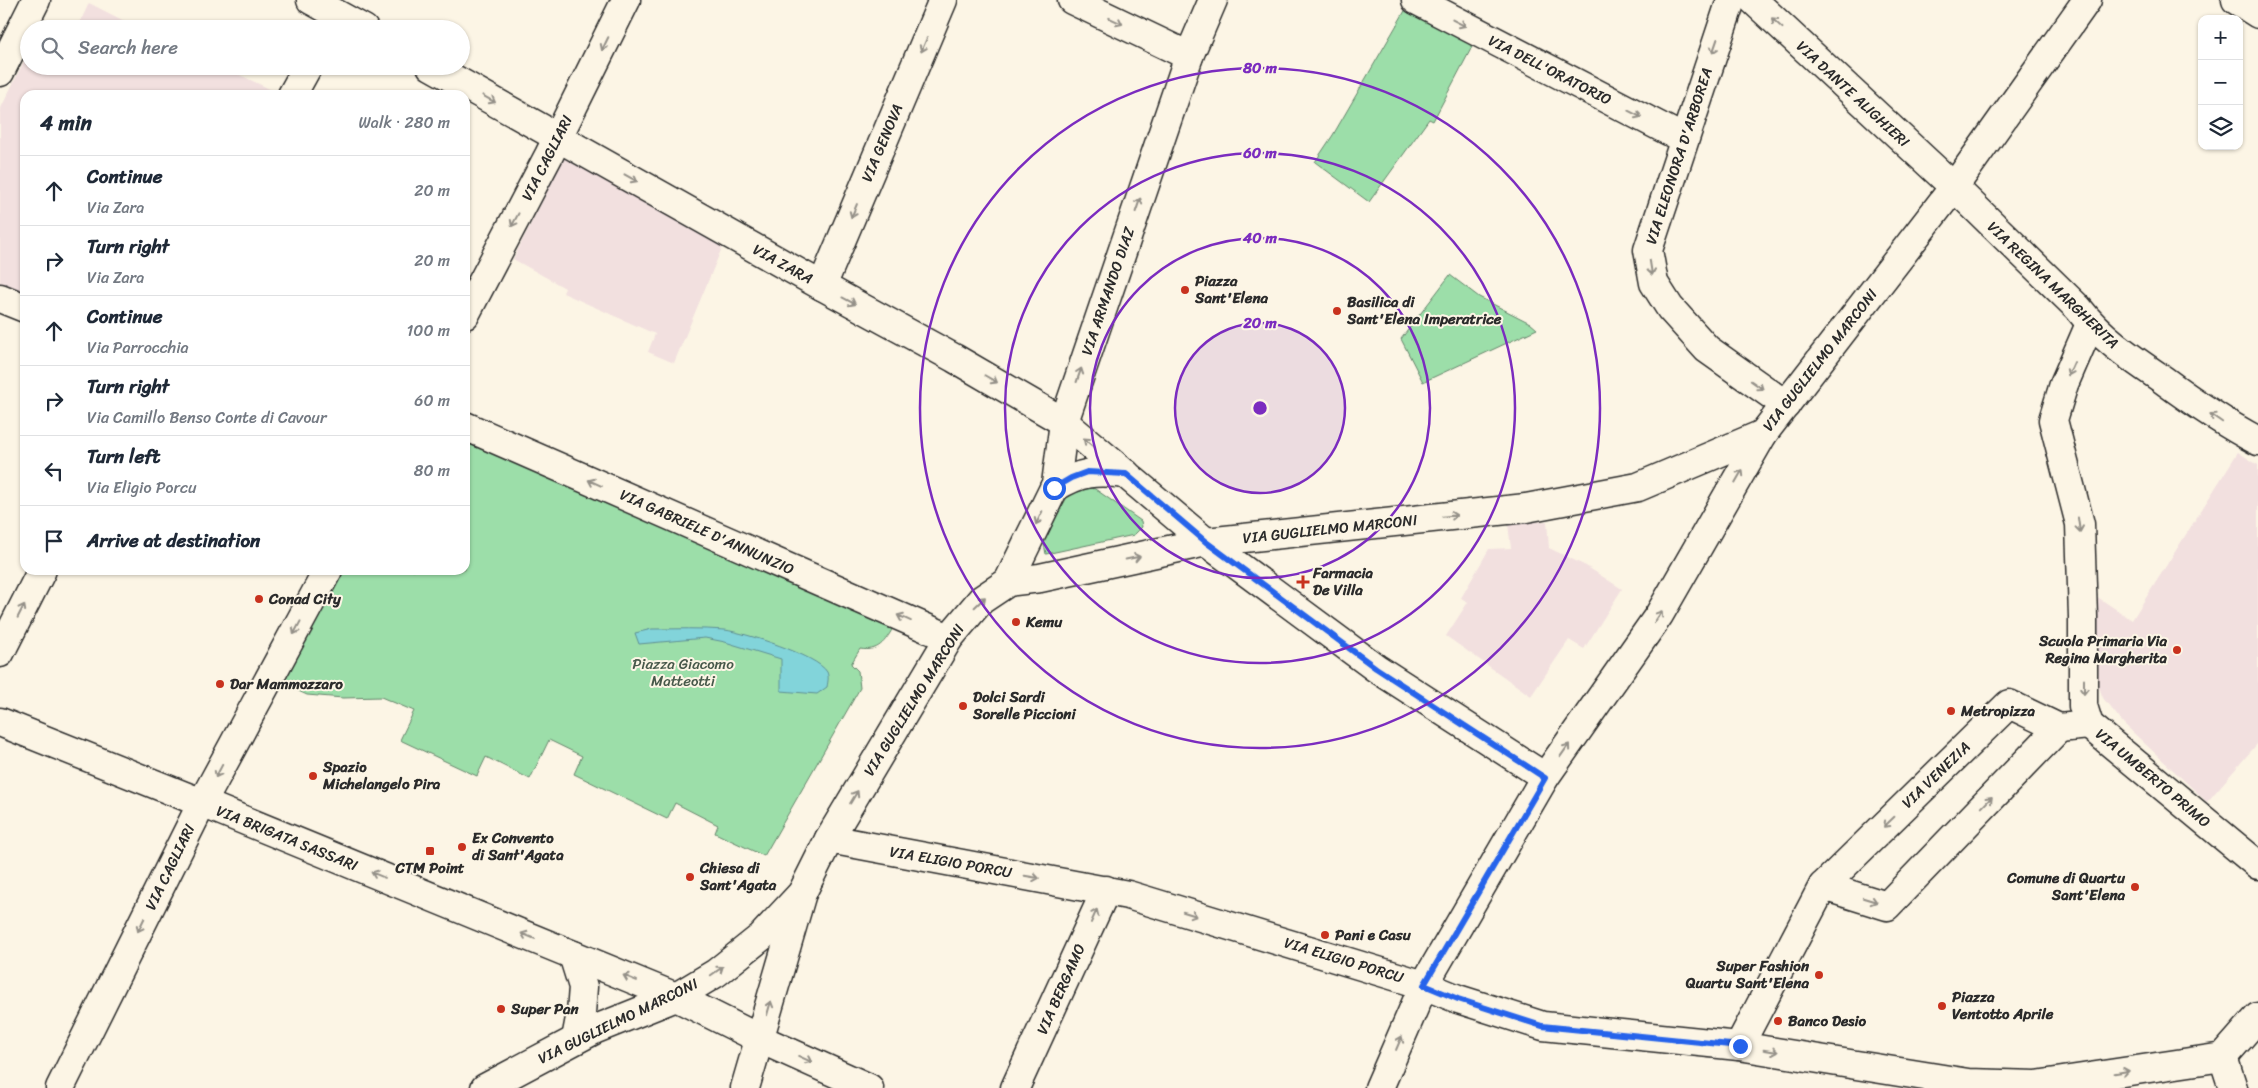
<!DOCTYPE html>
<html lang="en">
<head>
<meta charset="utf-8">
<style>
  :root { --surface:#fff; --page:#f2f2f3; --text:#1f2937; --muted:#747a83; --line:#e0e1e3 }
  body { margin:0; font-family:Sriracha,sans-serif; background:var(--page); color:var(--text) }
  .controls { position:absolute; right:15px; top:15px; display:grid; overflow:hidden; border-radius:10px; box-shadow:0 1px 4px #0004 }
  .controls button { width:45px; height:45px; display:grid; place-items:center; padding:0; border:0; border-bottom:1px solid var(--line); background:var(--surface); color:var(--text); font:25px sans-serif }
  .stop { position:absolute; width:15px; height:15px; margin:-11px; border:4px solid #2563eb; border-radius:50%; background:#fff }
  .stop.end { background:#2563eb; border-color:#fff; box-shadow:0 1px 5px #0008 }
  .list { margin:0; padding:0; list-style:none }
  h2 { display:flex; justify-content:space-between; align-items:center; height:65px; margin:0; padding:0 20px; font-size:21px }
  h2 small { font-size:16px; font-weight:400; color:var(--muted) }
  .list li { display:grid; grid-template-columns:32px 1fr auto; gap:15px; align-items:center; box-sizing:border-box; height:70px; padding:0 20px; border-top:1px solid var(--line) }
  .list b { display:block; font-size:19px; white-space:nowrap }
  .list p { margin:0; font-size:16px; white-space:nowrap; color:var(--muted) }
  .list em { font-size:16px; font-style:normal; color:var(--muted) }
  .icon { flex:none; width:28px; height:28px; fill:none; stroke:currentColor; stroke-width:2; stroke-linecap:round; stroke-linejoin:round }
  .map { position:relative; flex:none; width:2258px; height:1088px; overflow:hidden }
  .search { position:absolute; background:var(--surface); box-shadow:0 1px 4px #0004; left:20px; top:20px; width:450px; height:55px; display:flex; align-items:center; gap:12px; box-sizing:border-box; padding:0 18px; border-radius:28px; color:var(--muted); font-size:19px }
  .panel { position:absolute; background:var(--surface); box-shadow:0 1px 4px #0004; left:20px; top:90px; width:450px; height:485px; border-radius:15px }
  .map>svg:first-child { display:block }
</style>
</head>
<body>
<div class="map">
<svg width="2258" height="1088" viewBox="0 0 2258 1088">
  <rect width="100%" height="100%" fill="#fcf5e5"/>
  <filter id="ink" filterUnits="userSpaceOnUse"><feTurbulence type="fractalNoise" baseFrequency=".02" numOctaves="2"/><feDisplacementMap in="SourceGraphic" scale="10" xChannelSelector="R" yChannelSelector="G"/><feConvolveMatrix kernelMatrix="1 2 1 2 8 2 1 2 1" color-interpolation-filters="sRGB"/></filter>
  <g filter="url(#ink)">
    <g fill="#f2e0df">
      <polygon points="89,3 140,29 77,29"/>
      <polygon points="29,51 29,66 221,66 278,93 274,95 25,95 25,296 0,285 0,110"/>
      <polygon points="566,154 724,243 674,363 648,352 655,334 563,293 565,288 513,259"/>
      <polygon points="2238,452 2258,465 2258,743 2207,802 2124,724 2103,698 2096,679 2093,594 2132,620"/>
      <polygon points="1547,521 1549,548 1586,566 1622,589 1584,649 1569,640 1531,696 1446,636 1468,602 1461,598 1489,549 1511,548 1508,524"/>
    </g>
    <g fill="#9cdea9" stroke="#64846a">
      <polygon points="1406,9 1473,45 1433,121 1429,119 1369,202 1315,162 1333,135"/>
      <polygon points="1450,275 1479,297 1530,323 1537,329 1423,382 1401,339"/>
      <path d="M465,436L893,628C885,642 878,652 860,649L851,664L858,671L860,688L764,856L715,833L718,825L675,803L667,819L574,774L582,756L549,740L530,779L486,757L477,776L400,740L414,711L381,697L343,698L307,695L275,680L334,570H465Z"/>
      <polygon points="1085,487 1095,489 1141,521 1142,527 1134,535 1046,554 1043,539 1069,494"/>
    </g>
    <path fill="#82d4da" stroke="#5f9094" d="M652,629C676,629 701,628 725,630C745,633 817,655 827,672C829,677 828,681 827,687L817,694L781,691V659L725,642L705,638L639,644L635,633Z"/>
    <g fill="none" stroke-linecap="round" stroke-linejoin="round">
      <defs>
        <g id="minor">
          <polyline points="311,0 364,29"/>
          <polyline points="1072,0 1189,56"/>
          <polyline points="1416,0 1684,139"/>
          <polyline points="1731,0 1648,250 1654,283 1670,308 1707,349 1786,405"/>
          <polyline points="2236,0 2258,14"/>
          <polyline points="431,66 822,286 954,358 1064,422 1206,542 1376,668 1545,777"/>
          <polyline points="0,72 36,0"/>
          <polyline points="292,95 308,66"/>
          <path d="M1954,187L2078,308C2101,338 2131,358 2162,379C2193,402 2224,423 2258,441"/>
          <polyline points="822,286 943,0"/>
          <polyline points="0,298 25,308"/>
          <polyline points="2090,324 2064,384 2053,420 2080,524 2083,617 2083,706 2089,725 2258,865"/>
          <polyline points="465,426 949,638"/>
          <path d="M1054,488C1081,471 1095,471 1126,474"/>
          <polyline points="1008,582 1056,484 1064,422 1189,56 1213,0"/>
          <polyline points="0,653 42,570"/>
          <polyline points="1823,886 1887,906 2059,728"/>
          <polyline points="676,997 760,1039 869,1088"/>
          <polyline points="1739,1046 1823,886 2009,704 2059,728 2089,725"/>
          <polyline points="2223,1057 2233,1088"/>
          <polyline points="745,1088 802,893"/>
          <polyline points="1015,1088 1106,890"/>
          <polyline points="1379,1088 1424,985 1520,820 1545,777 1659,615 1763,434"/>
        </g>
        <g id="tertiary">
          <polyline points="1753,0 1954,187"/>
          <polyline points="465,315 549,155 626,0"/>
          <polyline points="0,722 202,803 328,570"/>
          <polyline points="829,839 1128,895 1424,985 1458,999 1543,1026 1739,1046 1968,1083 2036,1085 2223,1057 2258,1017"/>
        </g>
        <g id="secondary">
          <polyline points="573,955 583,987 581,1013 576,1039"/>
          <polyline points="60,1088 202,803 676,997"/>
          <polyline points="485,1088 596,1029 676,997 716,973 761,937 802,893 829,839 949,638 981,600 1008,582 1040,578 1206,542 1526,508 1638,487 1763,434 1954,187 2087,0"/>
        </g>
      </defs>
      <use href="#minor" stroke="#2b2b2b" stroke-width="31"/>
      <use href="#tertiary" stroke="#2b2b2b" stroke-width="31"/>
      <use href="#secondary" stroke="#2b2b2b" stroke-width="31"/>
      <use href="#minor" stroke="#fcf5e5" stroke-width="28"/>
      <use href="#tertiary" stroke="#fcf5e5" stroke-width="28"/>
      <use href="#secondary" stroke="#fcf5e5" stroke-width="28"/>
    </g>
    <defs><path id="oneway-shaft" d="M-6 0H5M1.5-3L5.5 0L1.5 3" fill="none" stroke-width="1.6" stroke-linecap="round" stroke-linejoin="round" transform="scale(1.25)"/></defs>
    <g stroke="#949088">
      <use href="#oneway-shaft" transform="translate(1116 21) rotate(25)"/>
      <use href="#oneway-shaft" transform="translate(1459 23) rotate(27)"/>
      <use href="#oneway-shaft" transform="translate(1777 23) rotate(-137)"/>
      <use href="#oneway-shaft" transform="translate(605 44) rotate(116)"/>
      <use href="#oneway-shaft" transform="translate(924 45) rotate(113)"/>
      <use href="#oneway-shaft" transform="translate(1715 46) rotate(109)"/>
      <use href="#oneway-shaft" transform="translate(489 99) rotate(29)"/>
      <use href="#oneway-shaft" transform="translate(1635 114) rotate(27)"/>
      <use href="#oneway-shaft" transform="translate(631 178) rotate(29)"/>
      <use href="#oneway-shaft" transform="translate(1138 205) rotate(-71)"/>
      <use href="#oneway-shaft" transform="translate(854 211) rotate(113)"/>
      <use href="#oneway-shaft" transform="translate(515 220) rotate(118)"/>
      <use href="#oneway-shaft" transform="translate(1651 268) rotate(81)"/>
      <use href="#oneway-shaft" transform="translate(849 301) rotate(28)"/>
      <use href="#oneway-shaft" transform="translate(2071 369) rotate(114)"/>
      <use href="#oneway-shaft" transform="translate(1079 375) rotate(-71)"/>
      <use href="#oneway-shaft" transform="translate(991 379) rotate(30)"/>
      <use href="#oneway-shaft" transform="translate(1757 385) rotate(35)"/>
      <use href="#oneway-shaft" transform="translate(2216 418) rotate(-145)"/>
      <use href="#oneway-shaft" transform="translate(1089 443) rotate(-140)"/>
      <use href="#oneway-shaft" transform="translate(1739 476) rotate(-60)"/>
      <use href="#oneway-shaft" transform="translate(595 483) rotate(-156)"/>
      <use href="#oneway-shaft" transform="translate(1450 516) rotate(-6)"/>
      <use href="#oneway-shaft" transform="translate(1039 518) rotate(116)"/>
      <use href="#oneway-shaft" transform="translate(2079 525) rotate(82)"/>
      <use href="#oneway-shaft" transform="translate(1133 558) rotate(-12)"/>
      <use href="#oneway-shaft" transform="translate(980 602) rotate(-44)"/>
      <use href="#oneway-shaft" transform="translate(21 611) rotate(-63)"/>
      <use href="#oneway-shaft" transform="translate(1658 617) rotate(-57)"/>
      <use href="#oneway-shaft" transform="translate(904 618) rotate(-156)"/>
      <use href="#oneway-shaft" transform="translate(297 628) rotate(118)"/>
      <use href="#oneway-shaft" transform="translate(2084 687) rotate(90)"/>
      <use href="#oneway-shaft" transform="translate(1565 750) rotate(-55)"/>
      <use href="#oneway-shaft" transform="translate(219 771) rotate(118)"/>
      <use href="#oneway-shaft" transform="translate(854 797) rotate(-59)"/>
      <use href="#oneway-shaft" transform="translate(1987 802) rotate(-46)"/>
      <use href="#oneway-shaft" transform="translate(1889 822) rotate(136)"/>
      <use href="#oneway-shaft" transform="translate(378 875) rotate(-158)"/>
      <use href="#oneway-shaft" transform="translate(1032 877) rotate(10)"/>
      <use href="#oneway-shaft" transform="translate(1870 900) rotate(17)"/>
      <use href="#oneway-shaft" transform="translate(1190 914) rotate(17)"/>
      <use href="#oneway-shaft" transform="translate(1094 916) rotate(-66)"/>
      <use href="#oneway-shaft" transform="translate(141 925) rotate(116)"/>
      <use href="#oneway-shaft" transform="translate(528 936) rotate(-158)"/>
      <use href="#oneway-shaft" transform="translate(717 971) rotate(-35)"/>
      <use href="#oneway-shaft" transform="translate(630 978) rotate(-158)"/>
      <use href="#oneway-shaft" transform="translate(769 1008) rotate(-74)"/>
      <use href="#oneway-shaft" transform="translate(1399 1043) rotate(-67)"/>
      <use href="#oneway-shaft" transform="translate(1771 1051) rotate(9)"/>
      <use href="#oneway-shaft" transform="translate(805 1059) rotate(24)"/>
      <use href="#oneway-shaft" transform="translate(2122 1072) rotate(-9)"/>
    </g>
  </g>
  <g fill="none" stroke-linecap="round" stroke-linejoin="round" filter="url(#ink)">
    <polyline stroke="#2563eb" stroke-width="6" points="1054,488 1071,478 1087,472 1126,474 1206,542 1376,668 1545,778 1424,985 1458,999 1542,1026 1740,1046"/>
  </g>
  <circle cx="1260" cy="408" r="85" fill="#7b2cbf" fill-opacity=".12"/>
  <g fill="none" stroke="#7b2cbf" stroke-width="2.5">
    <circle cx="1260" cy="408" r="85"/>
    <circle cx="1260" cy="408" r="170"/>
    <circle cx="1260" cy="408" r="255"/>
    <circle cx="1260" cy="408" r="340"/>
  </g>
  <g fill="#c8321e" stroke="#fcf5e5" stroke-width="2">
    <circle cx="1185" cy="290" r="5"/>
    <circle cx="1337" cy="311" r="5"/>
    <path d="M1300.5 574.5h5v5h5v5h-5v5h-5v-5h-5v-5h5z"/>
    <circle cx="259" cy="599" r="5"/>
    <circle cx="1016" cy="622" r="5"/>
    <circle cx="2177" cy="650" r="5"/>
    <circle cx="220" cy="684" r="5"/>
    <circle cx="963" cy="706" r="5"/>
    <circle cx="1951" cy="711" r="5"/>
    <circle cx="313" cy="776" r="5"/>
    <circle cx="462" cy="847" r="5"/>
    <rect x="425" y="846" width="10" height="10" rx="2.5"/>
    <circle cx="690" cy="877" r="5"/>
    <circle cx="2135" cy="887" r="5"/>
    <circle cx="1325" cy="935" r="5"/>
    <circle cx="1819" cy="975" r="5"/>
    <circle cx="1942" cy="1006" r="5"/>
    <circle cx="501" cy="1009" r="5"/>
    <circle cx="1778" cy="1021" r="5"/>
  </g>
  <g text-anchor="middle" stroke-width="4" stroke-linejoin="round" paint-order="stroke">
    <g font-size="15" fill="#2b2b2b" stroke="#fcf5e5">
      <text transform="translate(1550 70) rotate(27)" y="5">VIA DELL'ORATORIO</text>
      <text transform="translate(1853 94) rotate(43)" y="5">VIA DANTE ALIGHIERI</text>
      <text transform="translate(882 143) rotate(-67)" y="5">VIA GENOVA</text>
      <text transform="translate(1679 156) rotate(-72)" y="5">VIA ELEONORA D'ARBOREA</text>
      <text transform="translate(547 158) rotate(-63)" y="5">VIA CAGLIARI</text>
      <text transform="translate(783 264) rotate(29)" y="5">VIA ZARA</text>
      <text transform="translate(2053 285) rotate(44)" y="5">VIA REGINA MARGHERITA</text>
      <text transform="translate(1108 291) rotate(-71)" y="5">VIA ARMANDO DIAZ</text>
      <text transform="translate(1820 360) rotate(-52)" y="5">VIA GUGLIELMO MARCONI</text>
      <text transform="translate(1330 529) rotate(-6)" y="5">VIA GUGLIELMO MARCONI</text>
      <text transform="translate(707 532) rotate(24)" y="5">VIA GABRIELE D'ANNUNZIO</text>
      <text transform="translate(914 700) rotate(-58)" y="5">VIA GUGLIELMO MARCONI</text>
      <text transform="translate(1936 775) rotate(-44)" y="5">VIA VENEZIA</text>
      <text transform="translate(2153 778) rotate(40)" y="5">VIA UMBERTO PRIMO</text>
      <text transform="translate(287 838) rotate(22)" y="5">VIA BRIGATA SASSARI</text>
      <text transform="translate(951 862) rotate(10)" y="5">VIA ELIGIO PORCU</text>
      <text transform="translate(170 867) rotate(-64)" y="5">VIA CAGLIARI</text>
      <text transform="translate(1344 960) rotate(17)" y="5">VIA ELIGIO PORCU</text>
      <text transform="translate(1061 989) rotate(-66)" y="5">VIA BERGAMO</text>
      <text transform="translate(618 1021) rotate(-26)" y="5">VIA GUGLIELMO MARCONI</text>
    </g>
    <g font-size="15" font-weight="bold" fill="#2b2b2b" stroke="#fcf5e5" text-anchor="start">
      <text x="1195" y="286">Piazza<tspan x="1195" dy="17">Sant'Elena</tspan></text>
      <text x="1347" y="307">Basilica di<tspan x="1347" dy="17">Sant'Elena Imperatrice</tspan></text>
      <text x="1313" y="578">Farmacia<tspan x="1313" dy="17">De Villa</tspan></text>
      <text x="269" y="604">Conad City</text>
      <text x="1026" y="627">Kemu</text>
      <text x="2167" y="646" text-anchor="end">Scuola Primaria Via<tspan x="2167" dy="17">Regina Margherita</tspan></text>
      <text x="230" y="689">Dar Mammozzaro</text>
      <text x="973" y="702">Dolci Sardi<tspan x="973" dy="17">Sorelle Piccioni</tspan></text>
      <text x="1961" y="716">Metropizza</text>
      <text x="323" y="772">Spazio<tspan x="323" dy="17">Michelangelo Pira</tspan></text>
      <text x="472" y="843">Ex Convento<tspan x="472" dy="17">di Sant'Agata</tspan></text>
      <text x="430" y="873" text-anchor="middle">CTM Point</text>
      <text x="700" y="873">Chiesa di<tspan x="700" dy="17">Sant'Agata</tspan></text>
      <text x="2125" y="883" text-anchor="end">Comune di Quartu<tspan x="2125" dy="17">Sant'Elena</tspan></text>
      <text x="1335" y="940">Pani e Casu</text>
      <text x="1809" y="971" text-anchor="end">Super Fashion<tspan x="1809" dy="17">Quartu Sant'Elena</tspan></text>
      <text x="1952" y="1002">Piazza<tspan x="1952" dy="17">Ventotto Aprile</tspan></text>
      <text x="511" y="1014">Super Pan</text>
      <text x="1788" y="1026">Banco Desio</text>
    </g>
    <g font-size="15" fill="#47584a" stroke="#fcf5e5">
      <text x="683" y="669">Piazza Giacomo<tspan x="683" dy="17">Matteotti</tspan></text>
    </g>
  </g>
  <circle cx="1260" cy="408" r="8" fill="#7b2cbf" stroke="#fcf5e5" stroke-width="2.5"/>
  <g font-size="15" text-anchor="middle" font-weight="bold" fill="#7b2cbf" stroke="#fcf5e5" stroke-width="4" stroke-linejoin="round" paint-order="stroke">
    <text x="1260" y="73">80 m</text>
    <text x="1260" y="158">60 m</text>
    <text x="1260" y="243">40 m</text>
    <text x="1260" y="328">20 m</text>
  </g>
</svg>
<div class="controls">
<button>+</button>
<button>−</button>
<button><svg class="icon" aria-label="layers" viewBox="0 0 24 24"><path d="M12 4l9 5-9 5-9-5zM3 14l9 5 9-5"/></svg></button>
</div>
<div class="stop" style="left:1054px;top:488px"></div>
<div class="stop end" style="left:1740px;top:1046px"></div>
<div class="search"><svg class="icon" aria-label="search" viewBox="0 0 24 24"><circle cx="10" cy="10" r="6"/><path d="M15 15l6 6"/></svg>Search here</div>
<section class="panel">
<h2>4 min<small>Walk · 280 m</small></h2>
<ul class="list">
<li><svg class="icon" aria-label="ahead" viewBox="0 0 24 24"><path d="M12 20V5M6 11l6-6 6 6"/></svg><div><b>Continue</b><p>Via Zara</p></div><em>20 m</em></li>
<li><svg class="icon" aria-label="right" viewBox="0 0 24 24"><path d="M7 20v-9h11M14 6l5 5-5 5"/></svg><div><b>Turn right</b><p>Via Zara</p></div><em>20 m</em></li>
<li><svg class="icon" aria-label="ahead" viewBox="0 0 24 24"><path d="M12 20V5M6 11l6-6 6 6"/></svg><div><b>Continue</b><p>Via Parrocchia</p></div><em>100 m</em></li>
<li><svg class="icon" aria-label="right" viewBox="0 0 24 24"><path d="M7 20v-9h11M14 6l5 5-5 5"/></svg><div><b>Turn right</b><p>Via Camillo Benso Conte di Cavour</p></div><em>60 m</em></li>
<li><svg class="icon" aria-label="left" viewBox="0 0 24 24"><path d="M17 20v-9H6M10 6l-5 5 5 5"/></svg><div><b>Turn left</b><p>Via Eligio Porcu</p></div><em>80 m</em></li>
<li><svg class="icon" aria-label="arrive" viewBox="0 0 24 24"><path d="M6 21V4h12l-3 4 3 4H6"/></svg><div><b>Arrive at destination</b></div></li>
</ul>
</section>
</div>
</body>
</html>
